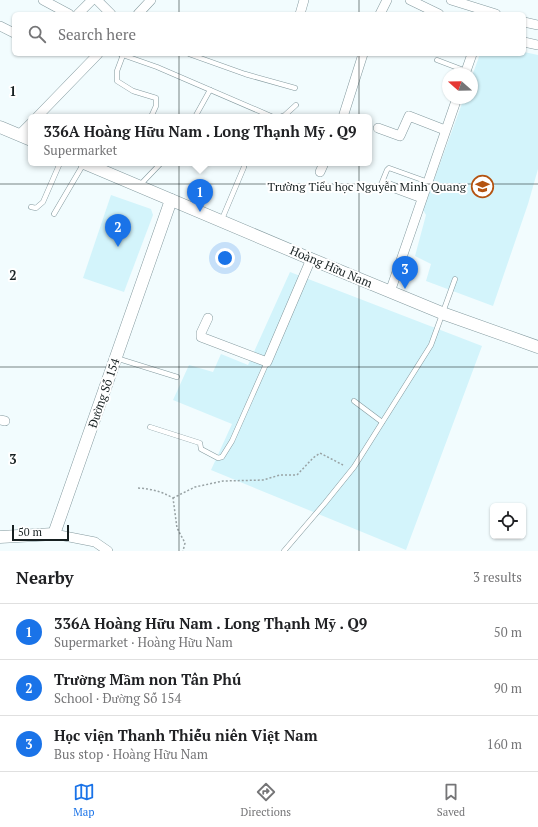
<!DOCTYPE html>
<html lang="en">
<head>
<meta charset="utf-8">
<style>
  :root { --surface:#fff; --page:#f6f6f6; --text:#202124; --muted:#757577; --line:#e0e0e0; --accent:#1a73e8 }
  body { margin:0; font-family:"PT Serif",serif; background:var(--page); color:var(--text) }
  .controls { position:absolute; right:12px; bottom:12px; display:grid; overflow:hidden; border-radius:6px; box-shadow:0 1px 3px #0004 }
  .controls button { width:36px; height:36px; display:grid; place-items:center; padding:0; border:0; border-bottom:1px solid var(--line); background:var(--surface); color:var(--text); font:20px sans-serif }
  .compass { position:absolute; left:442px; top:68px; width:36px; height:36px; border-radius:50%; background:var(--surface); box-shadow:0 1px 3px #0004; rotate:290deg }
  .scale { position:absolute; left:12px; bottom:10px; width:57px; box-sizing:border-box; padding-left:4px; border:2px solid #172021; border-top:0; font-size:11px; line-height:14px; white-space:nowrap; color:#172021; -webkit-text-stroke:3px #fff; paint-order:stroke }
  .you { position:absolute; left:225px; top:258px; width:14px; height:14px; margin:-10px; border:3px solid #fff; border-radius:50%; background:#1a73e8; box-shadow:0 0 0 6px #1a73e833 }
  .badge { display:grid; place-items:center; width:26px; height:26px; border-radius:50%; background:var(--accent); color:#fff; font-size:13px; font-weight:700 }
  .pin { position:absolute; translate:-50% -33px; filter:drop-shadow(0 1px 2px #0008) }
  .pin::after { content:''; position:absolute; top:21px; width:14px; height:12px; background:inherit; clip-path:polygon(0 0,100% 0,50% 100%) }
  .popup { position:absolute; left:28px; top:114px; width:344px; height:52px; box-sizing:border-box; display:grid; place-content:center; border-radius:6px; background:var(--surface); filter:drop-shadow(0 1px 3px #0005); font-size:13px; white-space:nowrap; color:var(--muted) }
  .popup b { font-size:15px; color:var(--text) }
  .popup::after { content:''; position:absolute; left:50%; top:100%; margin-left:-8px; border:8px solid transparent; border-top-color:var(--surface) }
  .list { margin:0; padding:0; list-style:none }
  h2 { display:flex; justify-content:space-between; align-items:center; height:52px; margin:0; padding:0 16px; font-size:17px }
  h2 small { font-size:13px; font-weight:400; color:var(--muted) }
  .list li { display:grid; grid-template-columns:26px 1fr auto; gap:12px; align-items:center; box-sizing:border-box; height:56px; padding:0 16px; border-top:1px solid var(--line) }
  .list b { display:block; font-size:15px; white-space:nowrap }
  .list p { margin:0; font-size:13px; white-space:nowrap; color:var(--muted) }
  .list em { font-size:13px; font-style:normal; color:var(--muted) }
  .icon { flex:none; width:22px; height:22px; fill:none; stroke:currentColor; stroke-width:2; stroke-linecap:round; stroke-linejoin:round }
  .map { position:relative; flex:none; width:538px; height:551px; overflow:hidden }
  .search { position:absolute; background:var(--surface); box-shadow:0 1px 3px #0004; left:12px; right:12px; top:12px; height:44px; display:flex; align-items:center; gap:10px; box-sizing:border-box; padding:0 14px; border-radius:6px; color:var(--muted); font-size:15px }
  .sheet { height:220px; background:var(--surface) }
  nav { display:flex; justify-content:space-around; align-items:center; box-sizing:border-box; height:56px; border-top:1px solid var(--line); background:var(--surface); font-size:11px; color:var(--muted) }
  nav a { display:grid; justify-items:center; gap:2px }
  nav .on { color:var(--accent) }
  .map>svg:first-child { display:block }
</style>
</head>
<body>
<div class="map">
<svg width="538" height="551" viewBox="0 0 538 551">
  <rect width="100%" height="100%" fill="#f2fcfe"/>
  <g fill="#d3f4fb">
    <polygon points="524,52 538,55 538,169 528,204 493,306 426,281 431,264 415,256 426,215 423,210 464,98 472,98 472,76 480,54 524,54"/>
    <polygon points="111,195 151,209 153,215 124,292 83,278"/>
    <polygon points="290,272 482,346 406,550 211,470 232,424 173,400 189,365 213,372 221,354 248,365"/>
  </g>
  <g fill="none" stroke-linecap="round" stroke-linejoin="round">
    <defs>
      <g id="lane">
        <polyline points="120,54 157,67 273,117"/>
        <polyline points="125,54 123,55 117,71 117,81 133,91 156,98 156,106 151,117"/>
        <polyline points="189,54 245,74 295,88"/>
        <polyline points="437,60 466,71"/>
        <polyline points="195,117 210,90"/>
        <polyline points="280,117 285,115 296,105"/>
        <polyline points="140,185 161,163"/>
        <polyline points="380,187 387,170 389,168 428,182"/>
        <polyline points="31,207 36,208 43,202 60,163"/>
        <polyline points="54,214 84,163"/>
        <polyline points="222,219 244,167"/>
        <polyline points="116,358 177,377"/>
        <polyline points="354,401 382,422"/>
        <polyline points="150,427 200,443 201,449 218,458 222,457 232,441 267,362"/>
        <polyline points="284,551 325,503 354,467 431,345 455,279"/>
      </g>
      <g id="street">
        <polyline points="43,0 69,14"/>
        <polyline points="97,0 111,14"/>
        <polyline points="410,0 439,14"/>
        <polyline points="451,0 496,14"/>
        <polyline points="78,14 92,0"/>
        <polyline points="138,14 151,0"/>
        <polyline points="300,14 304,0"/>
        <polyline points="380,14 387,0"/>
        <polyline points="524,22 538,25"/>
        <polyline points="0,26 14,33"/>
        <polyline points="524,42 538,45"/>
        <polyline points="465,74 472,54"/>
        <polyline points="37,117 98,54"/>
        <polyline points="343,117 363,54"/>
        <polyline points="378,128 400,136 409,116 445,130"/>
        <polyline points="19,135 31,123"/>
        <polyline points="320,172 324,163"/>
        <polyline points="387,185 422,198"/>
        <polyline points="390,292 457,98"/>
        <polyline points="208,318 201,333 201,337 267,362 311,259"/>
        <polyline points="0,420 5,421"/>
        <polyline points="54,534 95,542 108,551"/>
      </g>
      <g id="secondary">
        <polyline points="0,127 31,140"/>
        <polyline points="84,163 311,259 442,313 538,347"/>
        <polyline points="0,537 54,534 171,200"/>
      </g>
    </defs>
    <use href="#lane" stroke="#849a9f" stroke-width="5.5"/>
    <use href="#street" stroke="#849a9f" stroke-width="10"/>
    <use href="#secondary" stroke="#849a9f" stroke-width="13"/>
    <g stroke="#99a3a5" stroke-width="1.5" stroke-dasharray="2 2" stroke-linecap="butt">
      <path d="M138,488C151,489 161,491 173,498L177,528L185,543L183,551"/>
      <polyline points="173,498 195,487 223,481 263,480 280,475 297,475 313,458 320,453 343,465"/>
    </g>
    <use href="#lane" stroke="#fff" stroke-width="4.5"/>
    <use href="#street" stroke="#fff" stroke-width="9"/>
    <use href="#secondary" stroke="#fff" stroke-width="12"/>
  </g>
  <path fill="none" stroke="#172021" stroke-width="1" stroke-opacity="0.55" d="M179,0V14M359,0V14M179,54V551M359,54V551M0,184H538M0,367H538"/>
  <defs>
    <symbol id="school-ring" viewBox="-11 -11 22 22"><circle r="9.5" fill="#fff" stroke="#b45311" stroke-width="1.5"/><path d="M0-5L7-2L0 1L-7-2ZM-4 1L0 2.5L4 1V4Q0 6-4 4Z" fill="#b45311"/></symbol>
  </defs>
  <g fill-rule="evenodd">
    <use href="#school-ring" x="470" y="174" width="25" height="25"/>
  </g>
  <g text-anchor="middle" stroke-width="4" stroke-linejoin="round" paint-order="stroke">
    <g font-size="12" fill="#172021" stroke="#fff" text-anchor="end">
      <text x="466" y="191">Trường Tiểu học Nguyễn Minh Quang</text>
    </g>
    <g font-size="12" fill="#172021" stroke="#fff">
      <text transform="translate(331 267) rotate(23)" y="4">Hoàng Hữu Nam</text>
      <text transform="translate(104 393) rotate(-71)" y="4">Đường Số 154</text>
    </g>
  </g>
  <g font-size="13" text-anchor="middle" font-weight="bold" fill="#172021" stroke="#fff" stroke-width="4" stroke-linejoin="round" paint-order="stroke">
    <text x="13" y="96">1</text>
    <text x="13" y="280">2</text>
    <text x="13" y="464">3</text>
  </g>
</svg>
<div class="controls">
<button><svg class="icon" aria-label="locate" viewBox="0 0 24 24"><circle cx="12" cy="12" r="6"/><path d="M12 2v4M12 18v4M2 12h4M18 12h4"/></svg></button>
</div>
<svg class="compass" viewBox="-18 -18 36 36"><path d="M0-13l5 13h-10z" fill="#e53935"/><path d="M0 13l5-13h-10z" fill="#757577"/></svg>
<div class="scale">50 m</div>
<div class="you"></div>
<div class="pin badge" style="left:200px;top:212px">1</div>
<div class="popup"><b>336A Hoàng Hữu Nam . Long Thạnh Mỹ . Q9</b>Supermarket</div>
<div class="pin badge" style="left:118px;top:247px">2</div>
<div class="pin badge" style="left:405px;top:289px">3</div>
<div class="search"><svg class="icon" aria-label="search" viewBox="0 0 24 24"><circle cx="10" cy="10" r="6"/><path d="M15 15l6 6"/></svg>Search here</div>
</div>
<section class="sheet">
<h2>Nearby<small>3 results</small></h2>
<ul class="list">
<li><span class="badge">1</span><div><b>336A Hoàng Hữu Nam . Long Thạnh Mỹ . Q9</b><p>Supermarket · Hoàng Hữu Nam</p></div><em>50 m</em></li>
<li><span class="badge">2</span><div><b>Trường Mầm non Tân Phú</b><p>School · Đường Số 154</p></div><em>90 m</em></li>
<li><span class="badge">3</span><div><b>Học viện Thanh Thiếu niên Việt Nam</b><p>Bus stop · Hoàng Hữu Nam</p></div><em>160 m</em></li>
</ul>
</section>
<nav>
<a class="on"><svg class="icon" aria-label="map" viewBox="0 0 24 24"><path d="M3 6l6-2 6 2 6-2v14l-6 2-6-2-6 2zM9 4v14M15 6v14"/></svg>Map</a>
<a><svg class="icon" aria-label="directions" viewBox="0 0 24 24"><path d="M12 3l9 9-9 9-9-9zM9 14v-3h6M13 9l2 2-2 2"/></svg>Directions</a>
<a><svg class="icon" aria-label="saved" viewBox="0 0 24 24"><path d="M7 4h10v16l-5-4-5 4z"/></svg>Saved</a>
</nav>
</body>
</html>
